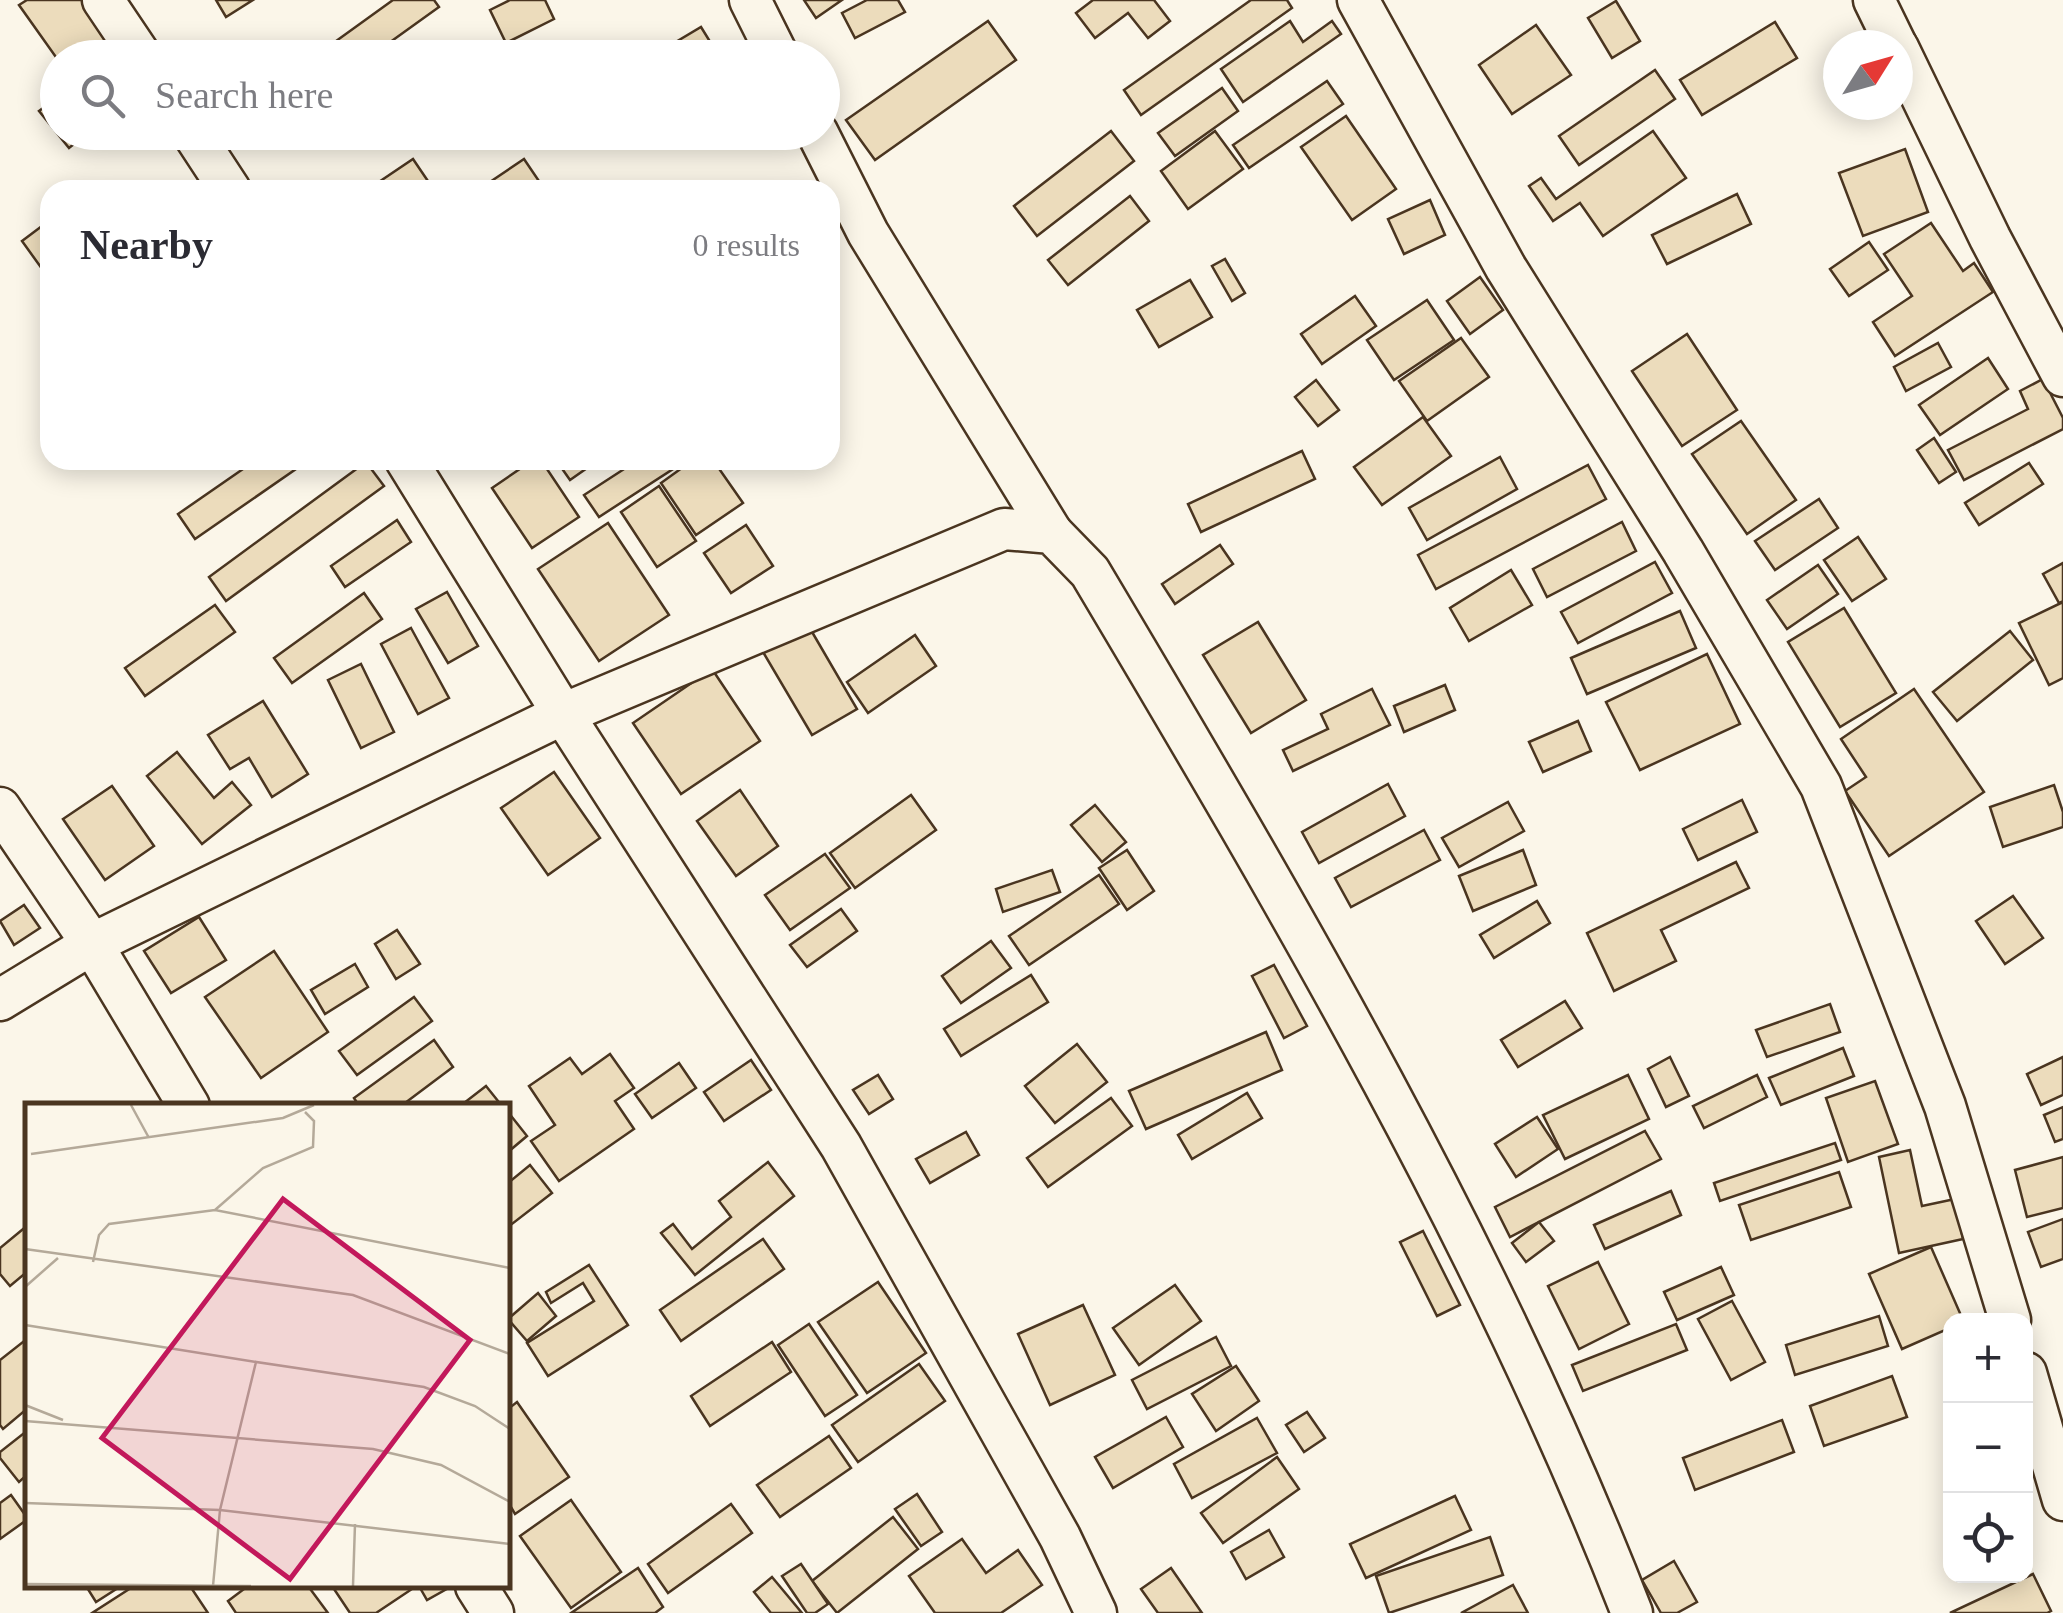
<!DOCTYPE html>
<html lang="en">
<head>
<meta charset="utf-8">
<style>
  :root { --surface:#fff; --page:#f7f7f7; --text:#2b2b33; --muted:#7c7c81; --line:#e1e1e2 }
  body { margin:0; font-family:"Times New Roman",serif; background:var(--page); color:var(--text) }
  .controls { position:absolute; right:30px; bottom:30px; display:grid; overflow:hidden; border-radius:20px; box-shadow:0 5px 25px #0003 }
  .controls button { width:90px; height:90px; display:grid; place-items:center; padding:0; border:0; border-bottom:2px solid var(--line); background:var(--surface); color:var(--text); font:50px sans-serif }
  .compass { position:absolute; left:1823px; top:30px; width:90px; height:90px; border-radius:50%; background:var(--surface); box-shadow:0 5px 25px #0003; rotate:53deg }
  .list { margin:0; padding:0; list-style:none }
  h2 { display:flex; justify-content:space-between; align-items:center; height:130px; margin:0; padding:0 40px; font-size:42px }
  h2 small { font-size:32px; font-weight:400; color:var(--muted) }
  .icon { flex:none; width:55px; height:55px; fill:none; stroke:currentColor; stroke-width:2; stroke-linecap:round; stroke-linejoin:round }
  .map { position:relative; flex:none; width:2063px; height:1613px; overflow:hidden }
  .search { position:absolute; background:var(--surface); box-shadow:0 5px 25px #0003; left:40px; top:40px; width:800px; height:110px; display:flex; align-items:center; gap:25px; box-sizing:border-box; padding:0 35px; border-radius:55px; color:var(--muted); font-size:38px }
  .panel { position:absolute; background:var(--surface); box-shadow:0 5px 25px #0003; left:40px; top:180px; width:800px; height:290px; border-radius:30px }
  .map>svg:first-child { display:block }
</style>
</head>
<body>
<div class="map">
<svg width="2063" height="1613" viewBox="0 0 2063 1613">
  <rect width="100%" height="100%" fill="#fbf6e9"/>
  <g fill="#ecdcbc" stroke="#4a3520" stroke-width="2.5">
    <polygon points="27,0 93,0 125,45 107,58 58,60 19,5"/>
    <polygon points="216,0 253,0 226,17"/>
    <polygon points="393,0 434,0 439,7 368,58 331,58 325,49"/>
    <polygon points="510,0 545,0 554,19 506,43 490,10"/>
    <polygon points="804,0 842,0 816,18"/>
    <polygon points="867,0 898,0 905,12 855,38 842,13"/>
    <polygon points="1093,0 1154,0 1170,21 1148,38 1128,13 1095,38 1076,13"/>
    <polygon points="1251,0 1287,0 1292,8 1141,115 1124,90"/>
    <polygon points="1616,1 1640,41 1612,58 1588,18"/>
    <polygon points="988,21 1016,60 875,160 846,120"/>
    <polygon points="1290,21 1303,42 1332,21 1341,34 1243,102 1221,69"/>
    <polygon points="1775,22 1797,58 1702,115 1680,80"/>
    <polygon points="1536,25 1571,75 1512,114 1479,65"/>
    <polygon points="701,27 714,48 698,58 649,58"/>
    <polygon points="633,44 640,58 611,58 611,57"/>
    <polygon points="1655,70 1675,99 1579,165 1559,136"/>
    <polygon points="1327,81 1343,104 1249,168 1233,145"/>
    <polygon points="1222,88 1238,111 1175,156 1158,133"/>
    <polygon points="58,97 58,132 89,132 69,148 39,111"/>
    <polygon points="1346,116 1396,189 1352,220 1301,147"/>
    <polygon points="1111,131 1134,161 1037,236 1014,206"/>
    <polygon points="1215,131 1243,169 1188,209 1161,171"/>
    <polygon points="1653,131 1686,178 1603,236 1580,203 1553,221 1529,186 1541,178 1556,199"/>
    <polygon points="402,132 428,132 411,145"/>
    <polygon points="1905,149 1928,212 1863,236 1839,173"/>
    <polygon points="413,159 434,190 367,190"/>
    <polygon points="524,159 543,187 478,190"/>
    <polygon points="1737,194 1751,224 1667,264 1652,235"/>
    <polygon points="1130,196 1149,221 1068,285 1048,260"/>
    <polygon points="1430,200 1445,235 1404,254 1388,219"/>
    <polygon points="50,220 50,269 45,273 22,241"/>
    <polygon points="1931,223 1963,271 1974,263 1993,292 1895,356 1873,322 1912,296 1884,254"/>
    <polygon points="1869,242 1888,270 1849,296 1830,269"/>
    <polygon points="1225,259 1245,293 1232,301 1212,266"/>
    <polygon points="1480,277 1503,310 1470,334 1447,301"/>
    <polygon points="1190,280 1212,317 1159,347 1137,310"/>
    <polygon points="1355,296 1376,326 1322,364 1301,334"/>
    <polygon points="1427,300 1454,340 1394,380 1367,340"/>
    <polygon points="1687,334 1737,410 1682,446 1632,371"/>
    <polygon points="1461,338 1489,377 1427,421 1399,381"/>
    <polygon points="1938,343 1951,367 1906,391 1894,367"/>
    <polygon points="1988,358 2008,389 1940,435 1919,405"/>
    <polygon points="2043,379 2063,418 2063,429 1964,480 1948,450 2028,409 2020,391"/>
    <polygon points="1316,380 1339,410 1318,426 1295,397"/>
    <polygon points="1423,417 1451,456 1382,505 1354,467"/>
    <polygon points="1741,421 1796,500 1747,534 1692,454"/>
    <polygon points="1934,438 1956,472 1939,483 1917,450"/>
    <polygon points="1302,451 1315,479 1201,532 1188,504"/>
    <polygon points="1500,457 1517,489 1427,540 1409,508"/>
    <polygon points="256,460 309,460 195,539 178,514"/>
    <polygon points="533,460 541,460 579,517 532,548 492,488"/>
    <polygon points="556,460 596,460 597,461 570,480"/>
    <polygon points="638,460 668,460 673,469 599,517 584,495"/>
    <polygon points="693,460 713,460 743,503 696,535 661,483"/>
    <polygon points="366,462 384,486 226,601 209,577"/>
    <polygon points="2029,463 2043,484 1979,525 1965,503"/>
    <polygon points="1588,465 1606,499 1436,589 1418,555"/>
    <polygon points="659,486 696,541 657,567 621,512"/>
    <polygon points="1819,499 1838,528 1775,570 1755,541"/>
    <polygon points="397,520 411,542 345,587 331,566"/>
    <polygon points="1622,522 1636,551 1547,597 1533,569"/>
    <polygon points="608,523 669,615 599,661 538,569"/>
    <polygon points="746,525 773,566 731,593 704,553"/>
    <polygon points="1858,537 1886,579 1852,601 1824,560"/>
    <polygon points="1220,545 1233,564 1175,604 1162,584"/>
    <polygon points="1655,562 1672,593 1578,643 1561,612"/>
    <polygon points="2063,563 2063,601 2059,603 2043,574"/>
    <polygon points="1818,565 1838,594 1787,629 1767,600"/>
    <polygon points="1511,570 1532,605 1469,641 1450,608"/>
    <polygon points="447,592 478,646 448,663 416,609"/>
    <polygon points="364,593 382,619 292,683 274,658"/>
    <polygon points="2063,602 2063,678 2049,685 2019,623"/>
    <polygon points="215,605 235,632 145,696 125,668"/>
    <polygon points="1844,608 1896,693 1840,727 1788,642"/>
    <polygon points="1680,611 1696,648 1587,694 1571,658"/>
    <polygon points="1258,622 1306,700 1251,733 1203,655"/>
    <polygon points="808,625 857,709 812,735 763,652"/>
    <polygon points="411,628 449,698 418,714 381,644"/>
    <polygon points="2010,631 2033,660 1957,721 1933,692"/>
    <polygon points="915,635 936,666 868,713 847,682"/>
    <polygon points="1707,654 1740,724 1640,770 1606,702"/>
    <polygon points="361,664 394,732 361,748 328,680"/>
    <polygon points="712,669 760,741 681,794 633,723"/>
    <polygon points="1445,685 1455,710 1404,732 1394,706"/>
    <polygon points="1372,689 1390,725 1293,771 1283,750 1328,729 1321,714"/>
    <polygon points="1914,689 1984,792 1889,856 1845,791 1866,777 1841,739"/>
    <polygon points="263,701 308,774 272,797 249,758 230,769 208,735"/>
    <polygon points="1578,721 1591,751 1543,772 1529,742"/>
    <polygon points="177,752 214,798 232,782 251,805 202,844 147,776"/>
    <polygon points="554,772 600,838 548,875 501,808"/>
    <polygon points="1388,784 1405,816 1319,863 1302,832"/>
    <polygon points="2054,785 2063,812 2063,827 2003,847 1990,807"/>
    <polygon points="112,786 154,846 105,880 63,819"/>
    <polygon points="740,790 778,846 736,876 697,821"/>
    <polygon points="911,795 936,830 855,888 830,853"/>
    <polygon points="1742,800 1757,832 1698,860 1683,829"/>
    <polygon points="1508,802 1524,831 1459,867 1442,838"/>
    <polygon points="1095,805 1126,842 1102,862 1071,825"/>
    <polygon points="1424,830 1440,860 1351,907 1335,878"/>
    <polygon points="1127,850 1154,891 1127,910 1099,868"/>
    <polygon points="1523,850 1536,885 1473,911 1459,876"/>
    <polygon points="825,854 850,888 790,930 765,895"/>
    <polygon points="1736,862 1749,888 1661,930 1676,961 1614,991 1587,933"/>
    <polygon points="1052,870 1060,892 1003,912 996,889"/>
    <polygon points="1099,875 1119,904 1029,965 1009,936"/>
    <polygon points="2013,896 2043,938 2005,964 1976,921"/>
    <polygon points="1537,901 1550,923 1494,958 1480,935"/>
    <polygon points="24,905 40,928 14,945 0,921"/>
    <polygon points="841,909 857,931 807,967 790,945"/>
    <polygon points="199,917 226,960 171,993 144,951"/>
    <polygon points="397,930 420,964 396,979 375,944"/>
    <polygon points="991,941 1011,968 961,1003 942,976"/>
    <polygon points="274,951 328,1032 261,1078 205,997"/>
    <polygon points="355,964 368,987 325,1014 311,990"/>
    <polygon points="1274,965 1307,1026 1284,1038 1252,976"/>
    <polygon points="1031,975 1048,1002 961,1056 944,1029"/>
    <polygon points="414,997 432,1021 357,1075 339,1051"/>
    <polygon points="1565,1001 1582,1028 1518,1067 1501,1040"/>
    <polygon points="1830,1004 1840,1032 1767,1057 1756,1030"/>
    <polygon points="1266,1032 1282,1070 1146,1129 1129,1091"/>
    <polygon points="434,1040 453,1067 401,1106 359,1106 354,1098"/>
    <polygon points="1077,1044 1107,1082 1055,1123 1025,1086"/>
    <polygon points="1843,1048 1854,1076 1781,1105 1769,1078"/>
    <polygon points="610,1054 634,1088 615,1101 634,1129 559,1181 531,1141 555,1125 529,1086 570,1058 582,1074"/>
    <polygon points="1670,1057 1689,1096 1666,1107 1648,1069"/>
    <polygon points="2063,1057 2063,1095 2041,1105 2027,1074"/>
    <polygon points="751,1060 771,1090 724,1121 704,1092"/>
    <polygon points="679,1063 696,1088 652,1118 635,1094"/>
    <polygon points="878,1075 893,1099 869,1114 853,1090"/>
    <polygon points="1628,1075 1649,1119 1565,1159 1543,1115"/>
    <polygon points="1757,1075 1767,1097 1704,1128 1693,1106"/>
    <polygon points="1875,1081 1898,1144 1848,1162 1826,1098"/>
    <polygon points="486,1086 502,1106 466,1106 464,1103"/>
    <polygon points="1247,1093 1262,1118 1192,1159 1178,1135"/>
    <polygon points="1111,1098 1132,1126 1048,1187 1027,1158"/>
    <polygon points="2063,1107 2063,1139 2055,1142 2044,1115"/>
    <polygon points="508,1112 527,1136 508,1152"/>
    <polygon points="1537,1117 1558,1149 1516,1177 1495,1144"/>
    <polygon points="1645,1131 1661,1159 1510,1237 1495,1207"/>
    <polygon points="966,1132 979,1155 930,1183 916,1159"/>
    <polygon points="1835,1143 1841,1160 1720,1201 1714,1183"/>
    <polygon points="1910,1150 1922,1206 1955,1199 1963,1239 1899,1253 1879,1157"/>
    <polygon points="2063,1157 2063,1208 2027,1217 2015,1170"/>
    <polygon points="768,1162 794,1196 695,1275 661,1233 673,1224 692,1249 731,1217 719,1201"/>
    <polygon points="530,1165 552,1193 508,1227 508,1183"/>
    <polygon points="1839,1172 1851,1207 1751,1240 1739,1205"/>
    <polygon points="1671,1191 1681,1215 1605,1249 1594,1225"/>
    <polygon points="2063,1219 2063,1259 2041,1267 2028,1232"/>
    <polygon points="1539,1222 1554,1241 1526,1262 1512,1243"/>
    <polygon points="28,1225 28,1271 10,1286 0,1274 0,1248"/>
    <polygon points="1423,1231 1460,1305 1437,1316 1400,1242"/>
    <polygon points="763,1239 784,1269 681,1341 660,1310"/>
    <polygon points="1931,1247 1963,1320 1950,1320 1950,1328 1902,1349 1869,1274"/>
    <polygon points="1598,1262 1629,1324 1579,1349 1548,1286"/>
    <polygon points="589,1265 628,1325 548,1376 527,1343 594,1301 583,1283 551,1303 546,1292"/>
    <polygon points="1721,1267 1734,1295 1677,1320 1664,1292"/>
    <polygon points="878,1282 926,1353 867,1393 818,1322"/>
    <polygon points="1175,1285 1201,1321 1139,1365 1113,1328"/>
    <polygon points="538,1293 556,1316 527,1341 508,1319"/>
    <polygon points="1732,1301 1765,1362 1731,1380 1698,1319"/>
    <polygon points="1083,1305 1115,1375 1050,1405 1018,1334"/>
    <polygon points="1879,1316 1888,1346 1795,1375 1786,1345"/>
    <polygon points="809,1324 857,1395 825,1416 778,1345"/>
    <polygon points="1676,1324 1687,1350 1583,1391 1572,1365"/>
    <polygon points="1216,1337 1231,1366 1147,1409 1132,1380"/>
    <polygon points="28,1338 28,1408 3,1429 0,1425 0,1360"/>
    <polygon points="772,1342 791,1372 710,1426 691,1396"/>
    <polygon points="919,1364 945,1401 858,1462 832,1425"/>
    <polygon points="1236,1366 1259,1401 1216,1431 1192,1394"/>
    <polygon points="1892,1376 1907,1417 1824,1446 1810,1406"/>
    <polygon points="517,1402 569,1477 515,1514 508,1502 508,1409"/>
    <polygon points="1307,1412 1325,1438 1304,1452 1286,1425"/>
    <polygon points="1166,1417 1183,1447 1113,1488 1095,1457"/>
    <polygon points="1257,1418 1277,1453 1192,1498 1174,1464"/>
    <polygon points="1782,1420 1794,1452 1695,1490 1683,1458"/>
    <polygon points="28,1430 28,1474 19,1482 0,1458 0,1452"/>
    <polygon points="829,1436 851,1468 780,1517 757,1485"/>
    <polygon points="1277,1457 1299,1489 1223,1543 1201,1513"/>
    <polygon points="917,1494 942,1532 921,1546 895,1509"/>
    <polygon points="11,1495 28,1519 0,1539 0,1503"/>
    <polygon points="1455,1496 1471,1530 1366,1578 1350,1544"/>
    <polygon points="571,1500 621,1572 571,1608 520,1536"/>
    <polygon points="731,1504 752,1533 668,1593 648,1564"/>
    <polygon points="893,1517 918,1549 837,1613 812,1581"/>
    <polygon points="1269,1530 1284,1557 1246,1579 1231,1552"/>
    <polygon points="1490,1537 1503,1575 1389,1613 1376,1576"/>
    <polygon points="962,1539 986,1573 1018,1550 1042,1585 1001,1613 935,1613 909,1576"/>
    <polygon points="1674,1561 1697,1602 1677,1613 1661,1613 1642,1580"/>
    <polygon points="801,1564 828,1604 815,1613 807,1613 782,1576"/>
    <polygon points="638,1568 663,1607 655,1613 571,1613"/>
    <polygon points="1171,1568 1202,1613 1158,1613 1141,1589"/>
    <polygon points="2033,1574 2051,1611 2047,1613 1950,1613"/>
    <polygon points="772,1577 802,1613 771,1613 754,1592"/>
    <polygon points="1513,1585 1528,1613 1461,1613"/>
    <polygon points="86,1586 121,1586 96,1602"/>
    <polygon points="134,1586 190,1586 208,1613 92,1613"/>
    <polygon points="248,1586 308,1586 328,1613 236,1613 228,1601"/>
    <polygon points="332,1586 410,1586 412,1589 376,1613 350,1613"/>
    <polygon points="419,1586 452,1586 427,1600"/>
  </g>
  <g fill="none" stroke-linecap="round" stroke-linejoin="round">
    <defs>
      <g id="street">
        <polyline points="103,0 142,58"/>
        <polyline points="750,0 779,58"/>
        <polyline points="1358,0 1506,268 1683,551 1821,786 1945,1106 2010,1320"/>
        <polyline points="1874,0 1896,45"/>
        <polyline points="1898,48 1990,238 2063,376"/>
        <polyline points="192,132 230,190"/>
        <polyline points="817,132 868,233 1052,533"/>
        <polyline points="406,460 563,714 841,1146 1060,1537 1096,1613"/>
        <polyline points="0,808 92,944 189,1106"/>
        <path d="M0,1000L92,944L563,714L1004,529L1052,533L1090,572C1290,908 1490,1248 1632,1613"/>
        <polyline points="2026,1373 2063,1500"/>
        <polyline points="476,1586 493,1613"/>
      </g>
    </defs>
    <use href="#street" stroke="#4a3520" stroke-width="45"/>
    <use href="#street" stroke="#fbf6e9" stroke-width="40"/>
  </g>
  <g transform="translate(25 1103)">
    <rect width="485" height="485" fill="#fbf6e9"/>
    <path fill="none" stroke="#b4a999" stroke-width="2.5" d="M106,2L124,35M6,51L258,15L289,2M190,107L238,65L288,44L289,18L280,9M0,146L328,192L485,251M68,159L74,132L84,121L190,107L485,165M0,184L33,155M0,222L231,259M0,302L38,317M0,318L348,346L416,362L485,399M0,400L195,407L485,441M0,481L226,483M188,483L195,407L231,259L399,284L450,303L485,326M328,483L330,421"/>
    <path fill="#c2185b" fill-opacity="0.15" stroke="#c2185b" stroke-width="5" d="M258,96L445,237L265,476L77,335Z"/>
    <rect width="485" height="485" fill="none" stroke="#4a3520" stroke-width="5"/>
  </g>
</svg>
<div class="controls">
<button>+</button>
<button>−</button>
<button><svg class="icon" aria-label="locate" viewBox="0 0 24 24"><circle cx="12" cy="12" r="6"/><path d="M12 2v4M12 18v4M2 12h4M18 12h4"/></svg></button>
</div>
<svg class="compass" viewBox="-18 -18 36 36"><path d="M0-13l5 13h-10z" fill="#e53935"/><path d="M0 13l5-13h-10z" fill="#7c7c81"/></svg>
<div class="search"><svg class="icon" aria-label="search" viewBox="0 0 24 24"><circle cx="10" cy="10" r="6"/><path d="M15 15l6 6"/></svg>Search here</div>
<section class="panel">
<h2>Nearby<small>0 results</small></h2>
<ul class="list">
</ul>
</section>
</div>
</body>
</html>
